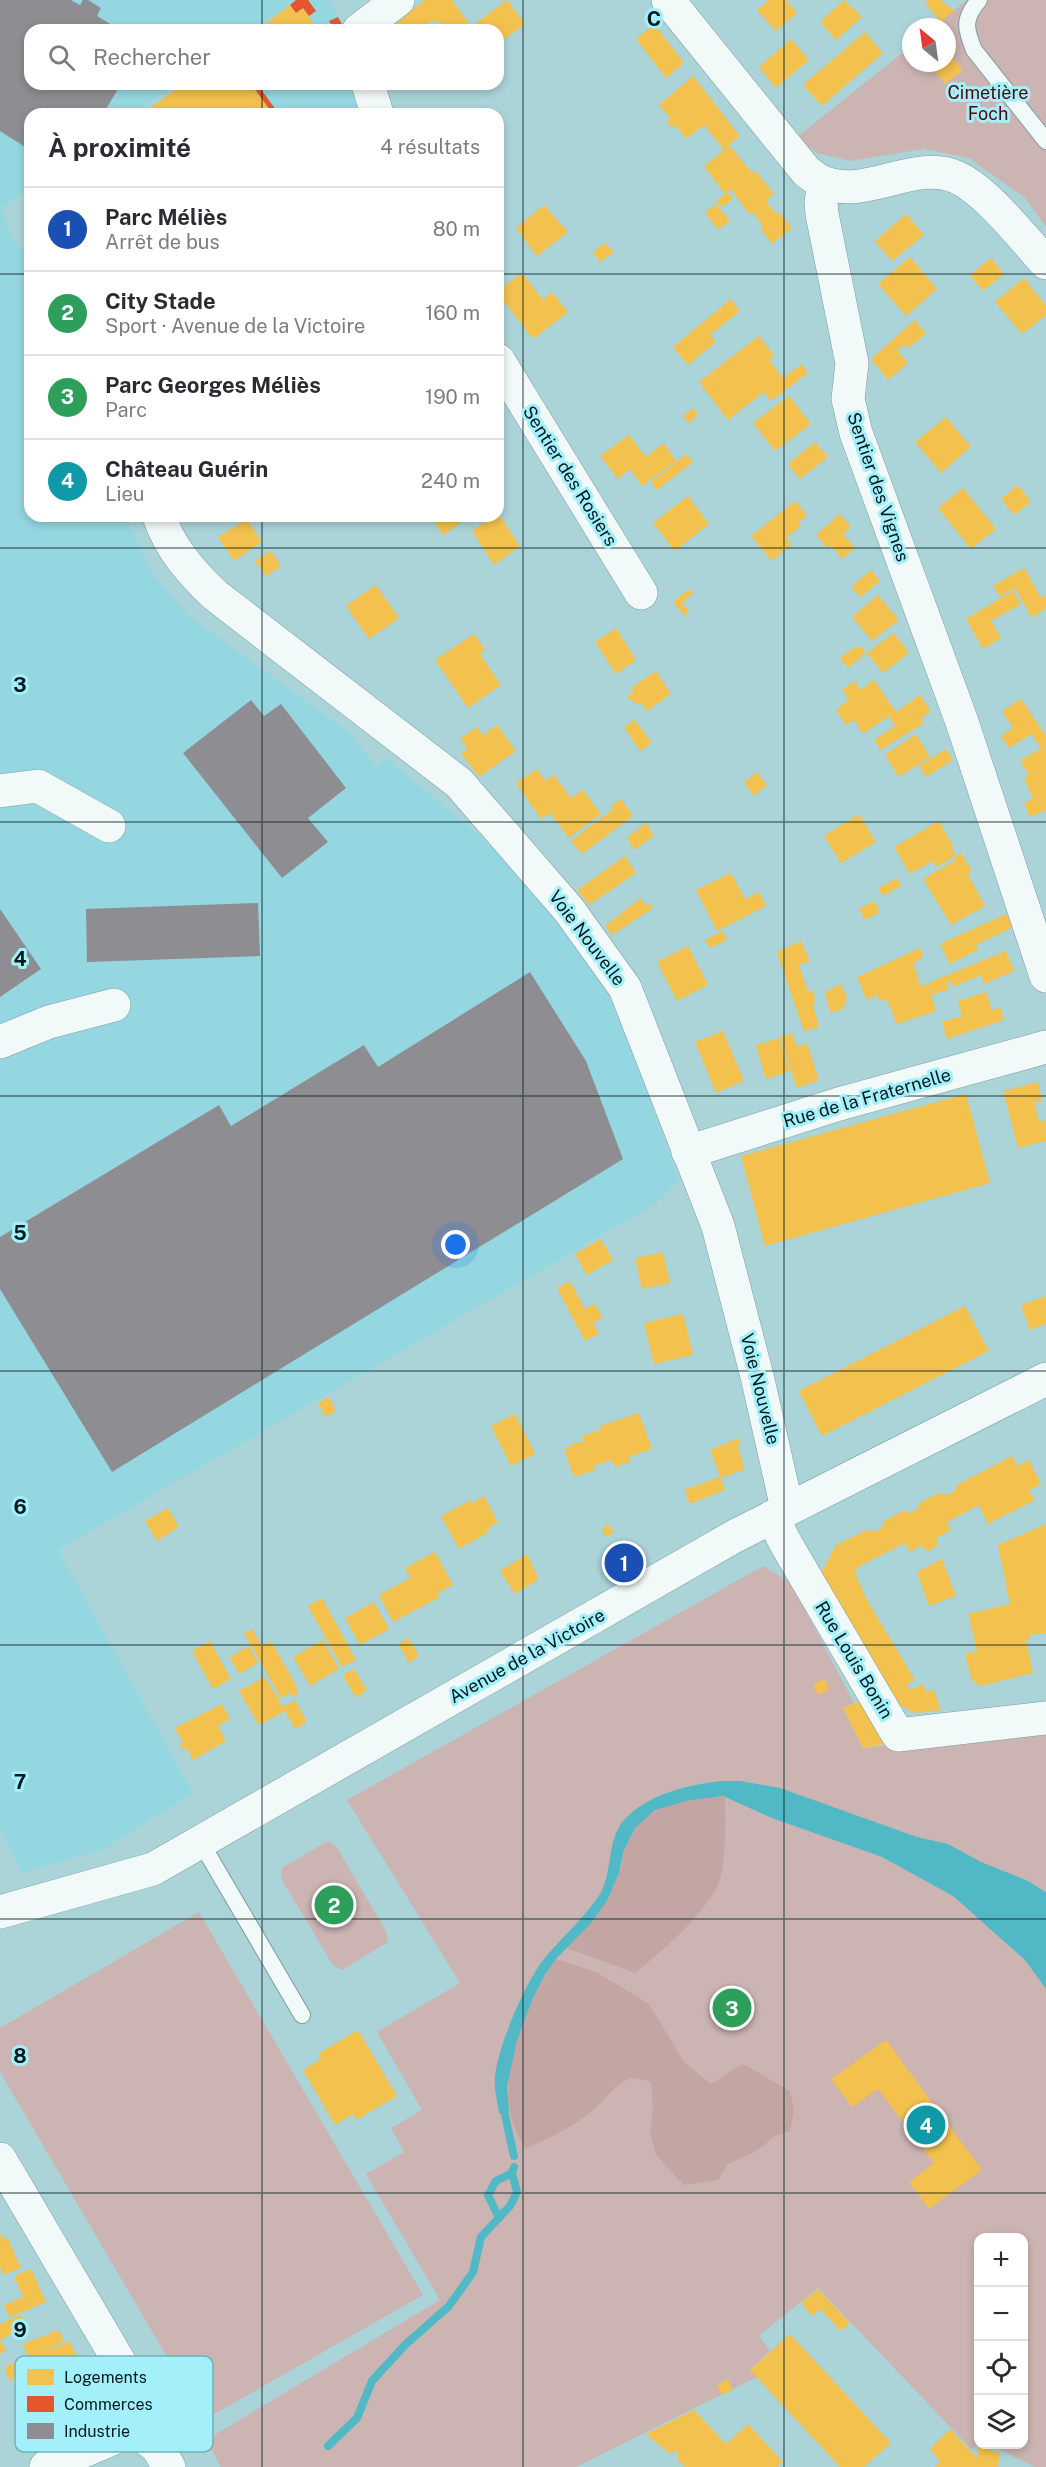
<!DOCTYPE html>
<html lang="fr">
<head>
<meta charset="utf-8">
<style>
  :root { --surface:#fff; --page:#f7f7f7; --text:#2b2b33; --muted:#7c7c81; --line:#e1e1e2; --accent:#2563eb }
  body { margin:0; font-family:"Public Sans",sans-serif; background:var(--page); color:var(--text) }
  .controls { position:absolute; right:18px; bottom:18px; display:grid; overflow:hidden; border-radius:12px; box-shadow:0 3px 9px #0003 }
  .controls button { width:54px; height:54px; display:grid; place-items:center; padding:0; border:0; border-bottom:2px solid var(--line); background:var(--surface); color:var(--text); font:30px sans-serif }
  .compass { position:absolute; left:902px; top:18px; width:54px; height:54px; border-radius:50%; background:var(--surface); box-shadow:0 3px 9px #0003; rotate:331deg }
  .you { position:absolute; left:456px; top:1245px; width:21px; height:21px; margin:-15px; border:4px solid #fff; border-radius:50%; background:#1a73e8; box-shadow:0 0 0 9px #1a73e833 }
  .badge { display:grid; place-items:center; width:39px; height:39px; border-radius:50%; background:var(--accent); color:#fff; font-size:20px; font-weight:700 }
  .pin { position:absolute; translate:-50% -50%; border:3px solid #fff; box-shadow:0 2px 6px #0006 }
  .list { margin:0; padding:0; list-style:none }
  h2 { display:flex; justify-content:space-between; align-items:center; height:78px; margin:0; padding:0 24px; font-size:26px }
  h2 small { font-size:20px; font-weight:400; color:var(--muted) }
  .list li { display:grid; grid-template-columns:39px 1fr auto; gap:18px; align-items:center; box-sizing:border-box; height:84px; padding:0 24px; border-top:2px solid var(--line) }
  .list b { display:block; font-size:22px; white-space:nowrap }
  .list p { margin:0; font-size:20px; white-space:nowrap; color:var(--muted) }
  .list em { font-size:20px; font-style:normal; color:var(--muted) }
  .icon { flex:none; width:33px; height:33px; fill:none; stroke:currentColor; stroke-width:2; stroke-linecap:round; stroke-linejoin:round }
  .map { position:relative; flex:none; width:1046px; height:2467px; overflow:hidden }
  .search { position:absolute; background:var(--surface); box-shadow:0 3px 9px #0003; left:24px; top:24px; width:480px; height:66px; display:flex; align-items:center; gap:15px; box-sizing:border-box; padding:0 21px; border-radius:18px; color:var(--muted); font-size:22px }
  .panel { position:absolute; background:var(--surface); box-shadow:0 3px 9px #0003; left:24px; top:108px; width:480px; height:414px; border-radius:18px }
  .map>svg:first-child { display:block }
</style>
</head>
<body>
<div class="map">
<svg width="1046" height="2467" viewBox="0 0 1046 2467">
  <rect width="100%" height="100%" fill="#abd4d9"/>
  <g fill="#95d7e0">
    <polygon points="0,0 295,0 253,30 30,30 30,84 176,84 133,114 30,114 30,187 2,208 11,238 30,256 30,516 125,516 153,575 188,615 351,734 376,767 387,759 512,863 614,1000 679,1179 657,1203 58,1550 193,1793 104,1849 21,1873 0,1827"/>
    <polygon points="298,0 330,0 345,30 257,30"/>
    <polygon points="182,84 361,84 369,114 141,114"/>
  </g>
  <g fill="#cbb4b2">
    <polygon points="967,0 1046,0 1046,227 1025,198 969,158 924,149 850,161 817,153 796,138 911,46 911,63 947,63 947,27 934,27"/>
    <polygon points="763,1566 790,1582 854,1703 843,1708 863,1748 1046,1729 1046,2467 1035,2467 990,2445 1024,2444 1024,2238 978,2238 978,2444 972,2450 818,2288 759,2336 770,2351 750,2370 757,2377 576,2467 221,2467 206,2440 440,2300 366,2174 404,2152 391,2128 422,2110 377,2032 460,1983 347,1800"/>
    <polygon points="328,1841 336,1846 386,1931 388,1942 342,1970 332,1964 281,1878 282,1868"/>
    <polygon points="199,1912 423,2295 204,2420 0,2072 0,2028"/>
  </g>
  <g fill="#c3a6a3">
    <path d="M725,1797C725,1818 727,1867 718,1885C702,1917 662,1951 635,1973L567,1948C588,1927 608,1902 619,1873C624,1862 623,1849 629,1838C646,1805 691,1794 725,1797Z"/>
    <path d="M556,1959L598,1973L649,2004L684,2062L711,2084L743,2064L790,2091L794,2111L790,2131L775,2136L755,2152L728,2164L718,2180L684,2185L656,2155L650,2131L653,2108L651,2083C644,2079 636,2077 629,2079C613,2085 607,2099 594,2109C574,2127 551,2138 526,2148C485,2096 523,2007 556,1959Z"/>
  </g>
  <path fill="#51b9c5" d="M721,1781H740L780,1788L917,1837L948,1844L981,1862L1026,1880L1046,1892V1989L1025,1960L953,1896L882,1857L772,1818L723,1796L690,1800L655,1810L635,1828L624,1850L619,1873L607,1901L591,1923L556,1959L545,1975L533,1998L517,2040L507,2087L509,2111L505,2115L499,2113C497,2101 494,2089 495,2077C498,2046 525,1983 544,1959C560,1939 593,1910 603,1888C613,1864 607,1835 628,1816C652,1793 688,1785 721,1781Z"/>
  <g fill="#f2c14e">
    <polygon points="425,0 452,0 471,26 466,30 444,30 438,21 431,21 420,30 395,30 392,26"/>
    <polygon points="507,0 525,24 498,44 498,30 482,30 476,23"/>
    <polygon points="769,0 786,0 797,13 776,31 757,10"/>
    <polygon points="844,0 862,17 836,40 820,22"/>
    <polygon points="928,0 941,0 954,11 941,22 925,3"/>
    <polygon points="290,5 296,13 303,8 318,29 257,30"/>
    <polygon points="654,24 684,63 666,78 636,39"/>
    <polygon points="865,32 883,53 822,106 803,85"/>
    <polygon points="791,39 809,60 776,88 759,67"/>
    <polygon points="952,57 963,70 945,84 931,66 934,63 947,63"/>
    <polygon points="693,76 740,136 729,145 752,173 755,170 774,194 766,201 776,214 779,212 792,228 772,244 760,228 763,225 752,212 749,214 731,189 727,192 733,199 722,207 716,201 725,194 704,166 724,150 704,125 686,139 676,126 671,127 667,123 670,118 659,105"/>
    <polygon points="183,84 254,84 253,87 273,114 142,114"/>
    <polygon points="716,204 730,221 718,230 705,212"/>
    <polygon points="544,205 568,232 537,256 516,228"/>
    <polygon points="906,214 924,235 892,261 875,241"/>
    <polygon points="605,243 614,252 600,262 593,252"/>
    <polygon points="910,257 937,289 906,316 878,284"/>
    <polygon points="991,258 1004,274 983,291 970,275"/>
    <polygon points="522,273 543,300 552,292 568,312 533,339 498,294 498,291"/>
    <polygon points="1024,278 1046,306 1046,315 1022,334 995,302"/>
    <polygon points="731,299 740,311 710,335 716,342 688,365 673,347"/>
    <polygon points="915,320 926,334 908,348 905,345 897,350 908,363 888,380 871,359"/>
    <polygon points="759,336 774,355 769,360 783,378 802,364 808,373 771,401 764,392 728,420 699,382"/>
    <polygon points="789,396 811,424 775,451 753,423"/>
    <polygon points="693,408 698,415 689,423 683,416"/>
    <polygon points="946,417 971,447 941,473 915,442"/>
    <polygon points="629,435 646,457 664,443 676,461 642,486 630,469 618,479 600,456"/>
    <polygon points="815,442 828,457 800,479 788,464"/>
    <polygon points="686,454 693,462 657,490 651,482"/>
    <polygon points="1018,485 1031,502 1014,515 1001,499"/>
    <polygon points="963,488 996,529 971,549 938,508"/>
    <polygon points="688,496 709,524 675,551 653,523"/>
    <polygon points="795,501 807,515 798,523 801,526 786,538 792,544 772,561 751,536"/>
    <polygon points="498,513 520,546 494,565 472,531 493,516 498,516"/>
    <polygon points="840,514 851,527 843,534 855,548 842,559 830,545 827,548 816,535"/>
    <polygon points="430,516 470,516 443,535"/>
    <polygon points="247,519 262,542 234,561 218,537"/>
    <polygon points="271,551 281,566 266,576 255,561"/>
    <polygon points="1024,568 1041,598 1046,595 1046,608 1032,618 1015,588 1000,597 993,586"/>
    <polygon points="871,570 880,581 861,597 851,587"/>
    <polygon points="376,585 399,618 369,639 346,606"/>
    <polygon points="689,589 693,593 682,603 689,612 685,616 673,602"/>
    <polygon points="1013,591 1021,604 991,621 1001,638 983,649 966,619"/>
    <polygon points="878,595 899,620 872,641 852,617"/>
    <polygon points="616,628 636,660 616,674 595,642"/>
    <polygon points="894,633 909,653 883,673 867,653"/>
    <polygon points="474,634 485,650 480,654 501,685 468,708 435,660"/>
    <polygon points="860,646 866,653 848,668 840,658 852,649"/>
    <polygon points="656,671 671,694 647,711 641,703 638,705 627,697 634,692 631,688"/>
    <polygon points="874,680 896,712 920,695 931,711 921,719 924,723 881,750 874,740 895,726 889,716 863,734 854,720 846,725 836,710 849,699 842,690 854,681 861,690"/>
    <polygon points="1021,699 1046,736 1046,810 1030,817 1024,803 1033,799 1024,778 1029,776 1020,760 1041,749 1032,734 1009,748 1001,736 1013,728 1002,711"/>
    <polygon points="635,720 652,743 640,751 624,727"/>
    <polygon points="497,725 516,751 479,777 461,753 468,749 460,739 477,727 483,735"/>
    <polygon points="916,734 930,757 899,777 885,755"/>
    <polygon points="946,749 953,760 926,777 919,766"/>
    <polygon points="537,769 545,781 554,775 571,798 583,790 601,814 569,838 550,813 541,819 516,783"/>
    <polygon points="757,772 767,785 754,796 744,783"/>
    <polygon points="621,799 633,816 582,854 571,841 613,809 611,806"/>
    <polygon points="859,814 876,842 841,863 824,836"/>
    <polygon points="939,821 954,848 952,849 956,856 936,867 933,861 910,874 894,847"/>
    <polygon points="646,823 654,836 634,850 627,837"/>
    <polygon points="961,853 972,871 968,874 985,906 951,925 923,879 956,860 955,857"/>
    <polygon points="625,856 636,873 589,905 577,890"/>
    <polygon points="731,873 745,899 759,892 766,906 717,931 696,890"/>
    <polygon points="897,878 901,886 883,896 878,888"/>
    <polygon points="641,898 646,906 650,903 653,908 612,935 605,926"/>
    <polygon points="874,901 880,912 865,920 859,909"/>
    <polygon points="1006,914 1013,927 976,945 978,950 950,964 940,944"/>
    <polygon points="723,931 727,940 710,948 705,940"/>
    <polygon points="801,941 810,961 799,965 808,991 812,990 816,1002 813,1004 819,1027 804,1031 777,952"/>
    <polygon points="688,946 708,985 677,1001 657,962"/>
    <polygon points="920,948 923,955 920,960 913,963 921,986 928,984 936,1011 897,1024 887,1000 879,1000 877,995 867,1000 857,977"/>
    <polygon points="1006,951 1014,971 984,984 981,975 953,987 951,981 947,982 949,989 932,995 928,983"/>
    <polygon points="841,984 847,998 843,1009 830,1013 825,992"/>
    <polygon points="986,992 992,1010 1000,1007 1004,1020 947,1039 942,1022 962,1016 958,1001"/>
    <polygon points="723,1031 744,1081 716,1093 695,1042"/>
    <polygon points="792,1033 797,1047 807,1043 819,1080 797,1088 780,1037"/>
    <polygon points="779,1038 790,1071 766,1079 756,1045"/>
    <polygon points="1038,1082 1042,1101 1034,1102 1039,1122 1045,1120 1046,1141 1018,1148 1003,1091"/>
    <polygon points="966,1094 990,1183 765,1246 741,1156"/>
    <polygon points="601,1239 613,1260 587,1275 575,1254"/>
    <polygon points="663,1252 670,1283 642,1289 635,1258"/>
    <polygon points="570,1281 585,1309 595,1304 603,1318 593,1323 599,1334 585,1341 557,1288"/>
    <polygon points="1046,1296 1046,1324 1030,1330 1021,1305"/>
    <polygon points="965,1306 989,1351 822,1436 799,1391"/>
    <polygon points="683,1314 693,1355 654,1364 644,1323"/>
    <polygon points="329,1397 336,1411 325,1417 318,1403"/>
    <polygon points="639,1413 652,1449 629,1457 631,1461 615,1467 612,1460 594,1466 595,1470 574,1477 564,1449 571,1447 570,1444 584,1442 582,1436 601,1430 600,1426"/>
    <polygon points="515,1414 535,1454 511,1466 491,1426"/>
    <polygon points="739,1438 741,1444 737,1445 745,1469 721,1478 710,1450"/>
    <polygon points="1012,1456 1017,1466 1029,1460 1041,1484 1029,1490 1035,1500 988,1524 979,1505 947,1522 951,1530 936,1538 938,1542 936,1547 929,1551 924,1549 922,1545 910,1552 905,1543 858,1567 855,1573 867,1600 915,1680 907,1684 910,1690 923,1684 926,1692 934,1690 941,1710 915,1713 896,1703 843,1614 822,1572 836,1545 867,1530 873,1532 882,1528 884,1521 903,1511 910,1513 918,1509 919,1503 939,1493 947,1495 955,1491 957,1485"/>
    <polygon points="720,1477 725,1490 690,1504 684,1490"/>
    <polygon points="484,1496 498,1522 487,1529 489,1532 459,1549 441,1516 471,1500 473,1503"/>
    <polygon points="168,1508 179,1527 157,1541 145,1521"/>
    <polygon points="608,1524 614,1533 605,1536 602,1529"/>
    <polygon points="1046,1524 1046,1633 1029,1635 1029,1640 1026,1640 1033,1673 980,1686 972,1680 965,1654 977,1651 968,1614 1010,1604 998,1545"/>
    <polygon points="435,1552 453,1585 438,1593 440,1597 393,1622 379,1595 411,1578 405,1568"/>
    <polygon points="527,1554 539,1579 515,1594 500,1571"/>
    <polygon points="942,1559 956,1596 929,1606 917,1572"/>
    <polygon points="322,1598 356,1660 342,1667 308,1606"/>
    <polygon points="374,1602 389,1629 360,1645 345,1618"/>
    <polygon points="252,1629 262,1646 271,1641 298,1689 296,1690 298,1695 294,1697 291,1693 281,1698 244,1633"/>
    <polygon points="409,1638 419,1656 409,1663 398,1644"/>
    <polygon points="323,1640 339,1669 310,1686 293,1657"/>
    <polygon points="210,1641 231,1679 213,1689 192,1651"/>
    <polygon points="249,1646 258,1663 239,1674 230,1657"/>
    <polygon points="354,1669 367,1690 356,1698 343,1675"/>
    <polygon points="265,1677 283,1707 295,1700 307,1722 295,1729 285,1711 259,1725 239,1691"/>
    <polygon points="825,1679 829,1690 818,1695 813,1684"/>
    <polygon points="865,1699 887,1744 863,1748 843,1708"/>
    <polygon points="222,1704 230,1719 218,1726 226,1741 193,1760 187,1748 183,1750 180,1744 183,1742 175,1728"/>
    <polygon points="358,2030 397,2096 356,2120 353,2114 335,2125 303,2070 321,2059 318,2054"/>
    <polygon points="886,2040 982,2170 929,2209 909,2182 934,2163 878,2089 852,2107 831,2079"/>
    <polygon points="0,2233 3,2239 7,2237 21,2268 3,2275 0,2267"/>
    <polygon points="31,2269 46,2302 10,2317 4,2305 23,2297 14,2276"/>
    <polygon points="818,2289 850,2323 841,2331 820,2309 812,2316 801,2303"/>
    <polygon points="21,2315 26,2327 0,2340 6,2351 0,2354 0,2324"/>
    <polygon points="59,2330 64,2341 40,2353 70,2341 83,2373 49,2387 41,2368 10,2381 4,2367 28,2357 23,2344"/>
    <polygon points="790,2334 891,2443 864,2467 840,2467 750,2370"/>
    <polygon points="728,2379 733,2390 722,2395 717,2385"/>
    <polygon points="694,2410 726,2444 748,2424 783,2462 777,2467 685,2467 677,2459 678,2450 670,2454 646,2434"/>
    <polygon points="950,2429 977,2458 978,2448 981,2445 988,2445 991,2451 1000,2452 998,2467 935,2467 940,2461 930,2449"/>
  </g>
  <g fill="#e4572e">
    <polygon points="296,0 308,0 316,11 309,16 303,8 296,13 290,5"/>
    <polygon points="338,17 345,30 334,30 329,21"/>
    <polygon points="253,87 260,88 279,114 273,114"/>
  </g>
  <g fill="#8d8d92">
    <polygon points="0,0 71,0 80,5 83,0 88,0 101,8 97,16 120,30 30,30 30,84 121,84 103,114 30,114 30,150 0,131"/>
    <polygon points="251,700 264,716 281,704 346,788 308,818 328,842 282,878 183,753"/>
    <polygon points="258,903 260,956 87,962 86,909"/>
    <polygon points="0,909 41,969 0,997"/>
    <polygon points="530,972 586,1061 623,1159 112,1472 0,1289 0,1237 219,1105 231,1126 364,1045 378,1067"/>
  </g>
  <g fill="none" stroke-linecap="round" stroke-linejoin="round">
    <g stroke="#51b9c5" stroke-width="8">
      <polyline points="505,2115 514,2156"/>
      <polyline points="499,2218 488,2195 496,2181 512,2173"/>
      <polyline points="328,2446 357,2418 372,2381 405,2345 449,2306 473,2272 481,2237 510,2206 517,2192 512,2173 514,2167"/>
    </g>
    <defs>
      <g id="service">
        <path d="M979,0C963,19 965,28 974,50L1046,141"/>
        <polyline points="200,1841 302,2015"/>
      </g>
      <g id="minor">
        <path d="M668,0L806,171C811,175 818,181 825,183C867,199 915,159 956,177C986,190 1023,238 1046,263"/>
        <polyline points="359,30 398,0"/>
        <polyline points="368,84 377,114"/>
        <polyline points="824,183 821,202 822,214 852,363 848,399 856,433 962,722 1046,976"/>
        <polyline points="498,360 641,593"/>
        <path d="M159,516C170,549 191,572 215,595L459,783L569,910L625,988L718,1226L757,1376L787,1508"/>
        <polyline points="0,791 38,786 109,826"/>
        <polyline points="0,1042 49,1022 114,1005"/>
        <polyline points="688,1152 839,1104 1046,1047"/>
        <polyline points="772,1517 786,1544 898,1735 1046,1718"/>
        <path d="M0,2159L133,2385C139,2402 138,2411 132,2427"/>
        <polyline points="132,2427 157,2447 169,2467"/>
        <polyline points="46,2467 114,2438 132,2427"/>
      </g>
      <polyline id="tertiary" points="0,1912 153,1869 735,1536 1046,1379"/>
    </defs>
    <use href="#service" stroke="#7c9da1" stroke-width="18"/>
    <use href="#minor" stroke="#7c9da1" stroke-width="34"/>
    <use href="#tertiary" stroke="#7c9da1" stroke-width="34"/>
    <use href="#service" stroke="#f2f9f9" stroke-width="16"/>
    <use href="#minor" stroke="#f2f9f9" stroke-width="33"/>
    <use href="#tertiary" stroke="#f2f9f9" stroke-width="33"/>
  </g>
  <path fill="none" stroke="#001a1e" stroke-width="1.5" stroke-opacity="0.55" d="M262,0V30M523,0V2467M784,0V2467M262,84V114M0,274H30M498,274H1046M262,516V2467M0,548H1046M0,822H1046M0,1096H1046M0,1371H1046M0,1645H1046M0,1919H1046M0,2193H1046"/>
  <g text-anchor="middle" stroke-width="6" stroke-linejoin="round" paint-order="stroke">
    <g font-size="18" fill="#560609" stroke="#a4f0fa">
      <text x="988" y="99">Cimetière<tspan x="988" dy="21">Foch</tspan></text>
    </g>
    <g font-size="18" fill="#001a1e" stroke="#a4f0fa">
      <text transform="translate(570 476) rotate(58)" y="6">Sentier des Rosiers</text>
      <text transform="translate(878 487) rotate(71)" y="6">Sentier des Vignes</text>
      <text transform="translate(587 938) rotate(53)" y="6">Voie Nouvelle</text>
      <text transform="translate(867 1098) rotate(-16)" y="6">Rue de la Fraternelle</text>
      <text transform="translate(760 1389) rotate(76)" y="6">Voie Nouvelle</text>
      <text transform="translate(527 1656) rotate(-29)" y="6">Avenue de la Victoire</text>
      <text transform="translate(854 1660) rotate(59)" y="6">Rue Louis Bonin</text>
    </g>
  </g>
  <rect x="15" y="2356" width="198" height="96" rx="9" fill="#a4f0fa" stroke="#73b0b8" stroke-width="1.5"/>
  <rect x="27" y="2369" width="27" height="16" fill="#f2c14e"/>
  <rect x="27" y="2396" width="27" height="16" fill="#e4572e"/>
  <rect x="27" y="2423" width="27" height="16" fill="#8d8d92"/>
  <g font-size="16" fill="#001a1e">
    <text x="64" y="2383">Logements</text>
    <text x="64" y="2410">Commerces</text>
    <text x="64" y="2437">Industrie</text>
  </g>
  <g font-size="20" text-anchor="middle" font-weight="bold" fill="#001a1e" stroke="#a4f0fa" stroke-width="6" stroke-linejoin="round" paint-order="stroke">
    <text x="654" y="26">C</text>
    <text x="20" y="692">3</text>
    <text x="20" y="966">4</text>
    <text x="20" y="1240">5</text>
    <text x="20" y="1514">6</text>
    <text x="20" y="1789">7</text>
    <text x="20" y="2063">8</text>
    <text x="20" y="2337">9</text>
  </g>
</svg>
<div class="controls">
<button>+</button>
<button>−</button>
<button><svg class="icon" aria-label="locate" viewBox="0 0 24 24"><circle cx="12" cy="12" r="6"/><path d="M12 2v4M12 18v4M2 12h4M18 12h4"/></svg></button>
<button><svg class="icon" aria-label="layers" viewBox="0 0 24 24"><path d="M12 4l9 5-9 5-9-5zM3 14l9 5 9-5"/></svg></button>
</div>
<svg class="compass" viewBox="-18 -18 36 36"><path d="M0-13l5 13h-10z" fill="#e53935"/><path d="M0 13l5-13h-10z" fill="#7c7c81"/></svg>
<div class="you"></div>
<div class="pin badge" style="left:624px;top:1563px;background:#1a4fb4">1</div>
<div class="pin badge" style="left:334px;top:1905px;background:#2e9e5b">2</div>
<div class="pin badge" style="left:732px;top:2008px;background:#2e9e5b">3</div>
<div class="pin badge" style="left:926px;top:2125px;background:#0f9aa8">4</div>
<div class="search"><svg class="icon" aria-label="search" viewBox="0 0 24 24"><circle cx="10" cy="10" r="6"/><path d="M15 15l6 6"/></svg>Rechercher</div>
<section class="panel">
<h2>À proximité<small>4 résultats</small></h2>
<ul class="list">
<li><span class="badge" style="background:#1a4fb4">1</span><div><b>Parc Méliès</b><p>Arrêt de bus</p></div><em>80 m</em></li>
<li><span class="badge" style="background:#2e9e5b">2</span><div><b>City Stade</b><p>Sport · Avenue de la Victoire</p></div><em>160 m</em></li>
<li><span class="badge" style="background:#2e9e5b">3</span><div><b>Parc Georges Méliès</b><p>Parc</p></div><em>190 m</em></li>
<li><span class="badge" style="background:#0f9aa8">4</span><div><b>Château Guérin</b><p>Lieu</p></div><em>240 m</em></li>
</ul>
</section>
</div>
</body>
</html>
